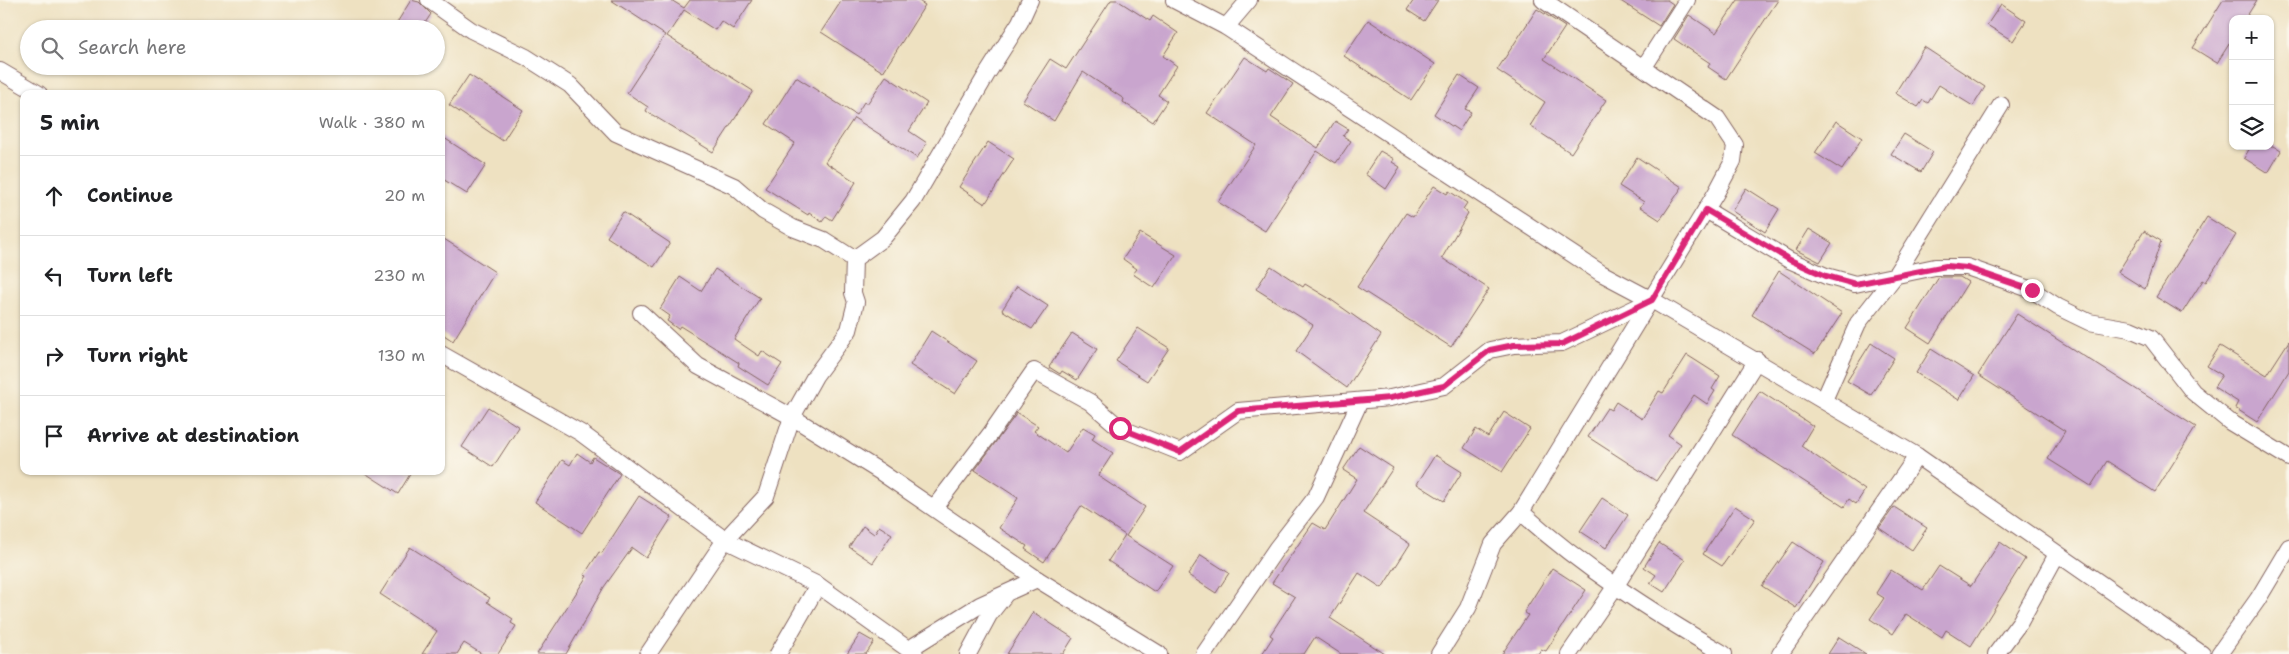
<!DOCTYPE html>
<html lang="en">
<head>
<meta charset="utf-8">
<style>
  :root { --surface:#fff; --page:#f2f2f2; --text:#202124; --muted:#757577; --line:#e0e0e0 }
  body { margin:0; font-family:"Shantell Sans",sans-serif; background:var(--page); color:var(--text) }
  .controls { position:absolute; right:15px; top:15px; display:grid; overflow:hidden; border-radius:10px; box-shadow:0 1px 4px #0004 }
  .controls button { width:45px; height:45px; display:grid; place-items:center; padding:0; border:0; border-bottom:1px solid var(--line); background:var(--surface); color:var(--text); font:25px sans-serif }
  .stop { position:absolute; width:15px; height:15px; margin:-11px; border:4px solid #db2777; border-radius:50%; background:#fff }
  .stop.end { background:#db2777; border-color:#fff; box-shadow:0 1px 5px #0008 }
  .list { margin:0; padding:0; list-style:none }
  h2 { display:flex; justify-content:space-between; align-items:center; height:65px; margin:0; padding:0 20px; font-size:21px }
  h2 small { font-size:16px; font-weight:400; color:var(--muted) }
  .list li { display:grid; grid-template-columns:32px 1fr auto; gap:15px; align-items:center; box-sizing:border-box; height:80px; padding:0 20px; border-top:1px solid var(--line) }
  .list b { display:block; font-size:19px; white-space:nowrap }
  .list em { font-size:16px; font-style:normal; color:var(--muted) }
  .icon { flex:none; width:28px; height:28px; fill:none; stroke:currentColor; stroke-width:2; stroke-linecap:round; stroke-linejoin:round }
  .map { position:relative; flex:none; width:2289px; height:654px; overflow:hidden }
  .search { position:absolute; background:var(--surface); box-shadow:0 1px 4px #0004; left:20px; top:20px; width:425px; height:55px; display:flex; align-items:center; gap:12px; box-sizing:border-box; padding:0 18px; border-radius:28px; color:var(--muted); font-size:19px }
  .panel { position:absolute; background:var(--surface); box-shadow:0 1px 4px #0004; left:20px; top:90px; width:425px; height:385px; border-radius:10px }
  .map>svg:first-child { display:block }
</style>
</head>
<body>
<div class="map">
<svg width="2289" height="654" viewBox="0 0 2289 654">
  <rect width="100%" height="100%" fill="#fbf7ec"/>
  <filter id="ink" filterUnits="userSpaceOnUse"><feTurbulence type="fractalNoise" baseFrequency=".02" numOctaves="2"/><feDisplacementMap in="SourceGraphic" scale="10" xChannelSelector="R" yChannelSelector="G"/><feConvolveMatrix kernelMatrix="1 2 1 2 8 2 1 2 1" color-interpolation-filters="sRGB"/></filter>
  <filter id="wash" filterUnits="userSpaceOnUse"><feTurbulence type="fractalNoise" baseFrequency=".0096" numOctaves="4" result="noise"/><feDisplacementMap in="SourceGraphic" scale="20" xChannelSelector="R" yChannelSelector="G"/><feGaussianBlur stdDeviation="1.12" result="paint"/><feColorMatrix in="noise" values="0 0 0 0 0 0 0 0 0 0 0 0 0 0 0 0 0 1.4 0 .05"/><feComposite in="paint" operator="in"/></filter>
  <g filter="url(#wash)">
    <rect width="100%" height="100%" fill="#eee1c1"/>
    <g id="blocks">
      <g fill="#c9a5ce">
        <polygon points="411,0 419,2 431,14 421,29 393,29"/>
        <polygon points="611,0 671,0 684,8 690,0 752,0 733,29 721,21 715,30 684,10 667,36 753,91 713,152 646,111 648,107 627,93 665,35"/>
        <polygon points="842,0 917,0 925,5 883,72 821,32"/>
        <polygon points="1111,0 1117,0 1150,21 1153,16 1178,33 1163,56 1177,66 1158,95 1167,101 1153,122 1123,102 1124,99 1083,72 1054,121 1023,101 1050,59 1066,69"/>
        <polygon points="1414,0 1438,0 1424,21 1407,10"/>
        <polygon points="1619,0 1667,0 1673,4 1659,26"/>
        <polygon points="1738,0 1778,0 1726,79 1708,67 1710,63 1674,39 1689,15 1716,33"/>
        <polygon points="2223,0 2257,0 2245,19 2233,19 2233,38 2217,63 2193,48"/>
        <polygon points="2001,4 2026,21 2013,41 1987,25"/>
        <polygon points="1537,9 1565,27 1544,59 1606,100 1571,153 1530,126 1545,102 1497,70"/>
        <polygon points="1368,20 1435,64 1411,100 1344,56"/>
        <polygon points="1924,47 1985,87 1973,106 1939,85 1928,103 1923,100 1918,107 1895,93"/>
        <polygon points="1245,57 1267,71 1269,68 1293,84 1271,117 1318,148 1335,121 1348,129 1343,136 1351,141 1336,163 1317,151 1265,231 1218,202 1256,145 1207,113"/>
        <polygon points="469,75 523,110 503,141 449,105"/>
        <polygon points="1459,75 1479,88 1465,109 1471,112 1459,131 1434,114"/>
        <polygon points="886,76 927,103 909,131 927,143 917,158 854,118 825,162 856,182 832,220 826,216 822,222 809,213 808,215 765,188 795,143 766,124 796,77 856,115 864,102 867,104"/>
        <polygon points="1836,121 1862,138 1842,170 1815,153"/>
        <polygon points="1904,134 1933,152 1921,172 1891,154"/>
        <polygon points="441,136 486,165 467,194 441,178"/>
        <polygon points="988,142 1014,159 985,204 959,187"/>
        <polygon points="2251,146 2273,146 2281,151 2268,173 2244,158"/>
        <polygon points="1380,151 1394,159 1392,162 1400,167 1386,189 1365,174"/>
        <polygon points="1637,157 1682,187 1660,220 1640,207 1644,202 1619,186"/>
        <polygon points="1434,186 1447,194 1449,191 1467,203 1463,209 1468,213 1442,258 1489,289 1451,347 1357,287 1406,213 1413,217"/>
        <polygon points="1746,188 1779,209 1765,232 1732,211"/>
        <polygon points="623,212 670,243 654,267 607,237"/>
        <polygon points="2207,217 2236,235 2206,282 2203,280 2182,313 2156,297"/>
        <polygon points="1809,229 1832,243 1820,262 1796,250"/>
        <polygon points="2144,231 2161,241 2145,289 2118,272"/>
        <polygon points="1140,233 1176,255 1154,288 1133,274 1137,269 1123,259"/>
        <polygon points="441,237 495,272 453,341 441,333"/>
        <polygon points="1271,266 1303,287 1305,284 1330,299 1381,335 1347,388 1296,351 1313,325 1256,289"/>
        <polygon points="715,269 760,298 734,339 759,356 762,351 782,364 768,385 738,366 739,363 680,326 678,329 667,321 670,316 660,309 680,277 701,291"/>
        <polygon points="1779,271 1842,313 1815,354 1752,315"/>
        <polygon points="1939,277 1960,277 1968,282 1930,343 1907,328"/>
        <polygon points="1017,286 1048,306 1032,329 1002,310"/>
        <polygon points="2017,314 2196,427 2155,492 2107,461 2091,486 2048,459 2065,431 1978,375"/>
        <polygon points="1138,328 1169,348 1147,381 1116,361"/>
        <polygon points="931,331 977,361 955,394 910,365"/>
        <polygon points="1072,333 1097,349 1077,380 1062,371 1060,374 1049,367"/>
        <polygon points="2289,341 2289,371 2257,422 2235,408 2238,402 2214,387 2222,375 2207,366 2220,346 2267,375"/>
        <polygon points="1871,343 1894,358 1871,395 1847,381"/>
        <polygon points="1931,349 1974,376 1959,400 1916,373"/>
        <polygon points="1687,355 1720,376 1712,389 1715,391 1707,404 1694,395 1668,435 1681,444 1656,481 1588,437 1607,408 1611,410 1616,402 1642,419 1659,391 1663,393"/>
        <polygon points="1760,391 1813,426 1801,446 1865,490 1856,504 1849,499 1844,507 1732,435"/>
        <polygon points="488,407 519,427 493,467 462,447"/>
        <polygon points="1504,412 1530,429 1502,472 1464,448 1476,429 1488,437"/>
        <polygon points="1017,413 1038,426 1034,431 1066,453 1083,427 1095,434 1092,439 1113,453 1098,476 1145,507 1126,536 1173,566 1155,592 1108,561 1125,535 1081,506 1044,562 1025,549 1027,546 999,528 1018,498 975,470"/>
        <polygon points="1359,446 1393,468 1363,513 1410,544 1382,588 1359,573 1330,618 1385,654 1341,654 1315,637 1304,654 1262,654 1273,637 1270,635 1295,597 1272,583 1313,523 1325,530 1357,479 1343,470"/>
        <polygon points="577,453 590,462 593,457 620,474 582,533 535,502 562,460 570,465"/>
        <polygon points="1435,455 1462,472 1444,501 1417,484"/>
        <polygon points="362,471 412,471 398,494"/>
        <polygon points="639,496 672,517 646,558 632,548 604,587 566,654 537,654 587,576 584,575 599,552 602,553"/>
        <polygon points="1602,498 1628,515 1606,548 1580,531"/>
        <polygon points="1735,506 1755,519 1722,566 1703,554"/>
        <polygon points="1894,507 1927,528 1912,550 1879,528"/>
        <polygon points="863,526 874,534 879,526 892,534 873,563 849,547"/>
        <polygon points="1793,542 1824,562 1796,608 1762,586"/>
        <polygon points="2000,542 2025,559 1971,646 1946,630 1942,637 1906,614 1893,634 1870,619 1884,598 1876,593 1891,570 1923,590 1939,566 1971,586"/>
        <polygon points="1659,543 1685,560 1664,592 1650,583 1656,575 1644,567"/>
        <polygon points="410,547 490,598 487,602 513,619 511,623 516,626 498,654 482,654 464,643 457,654 422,654 437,631 380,594"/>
        <polygon points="1201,555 1229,573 1216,593 1188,575"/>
        <polygon points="1552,568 1586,590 1546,651 1541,649 1538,654 1502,654 1528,615 1524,612"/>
        <polygon points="1033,612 1073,638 1063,654 1007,654"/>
        <polygon points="860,634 874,642 866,654 847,654"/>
        <polygon points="1839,637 1866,654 1828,654"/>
      </g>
    </g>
  </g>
  <g filter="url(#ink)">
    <use href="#blocks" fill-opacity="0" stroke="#836360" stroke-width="1"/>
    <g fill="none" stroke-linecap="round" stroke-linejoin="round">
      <defs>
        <g id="street">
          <polyline points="429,0 471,30 526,57 570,85 616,133 734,186 763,211 793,228 824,240 854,259"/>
          <polyline points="1174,0 1226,27 1601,273 1652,300 1917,456 2202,654"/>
          <polyline points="1226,27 1249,0"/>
          <polyline points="1644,67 1687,0"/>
          <polyline points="0,71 39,94"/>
          <polyline points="1706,210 1789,260 1826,276 1855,284 1935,267 1967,267 2032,290 2058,307 2089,322 2130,329 2151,338 2193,392 2230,422 2289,458"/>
          <polyline points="641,313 698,366 792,417 879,471 1037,579 1159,654"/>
          <polyline points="441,354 581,433 725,540 818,585 915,654"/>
          <polyline points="1824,400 1858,323 1894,277 2001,105"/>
          <polyline points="934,508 991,433 1034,371 1090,402 1120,428 1180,452 1238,411 1390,398 1444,386 1490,350 1514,345 1562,343 1652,300"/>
          <path d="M1521,512C1583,568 1652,612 1724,654"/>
          <polyline points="909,649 980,605 1037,579"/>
          <polyline points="648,654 725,540 766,496 792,417 815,376 849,330 856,302 853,293 854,259 883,238 913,201 987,74 1020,22 1030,0"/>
          <polyline points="778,654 818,585"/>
          <polyline points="968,654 989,615 1004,596"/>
          <polyline points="1204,654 1276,549 1316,497 1360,401"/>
          <polyline points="1439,654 1468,608 1493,544 1521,512 1716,193 1733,161 1735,145 1717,118 1543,0"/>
          <polyline points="1569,654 1615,587 1757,360"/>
          <polyline points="1780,654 1917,456"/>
          <polyline points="1996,654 2020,622 2057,554"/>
          <polyline points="2219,654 2258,599 2289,547"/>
        </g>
      </defs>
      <use href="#street" stroke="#836360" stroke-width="18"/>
      <use href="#street" stroke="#fff" stroke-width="16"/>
    </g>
  </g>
  <g fill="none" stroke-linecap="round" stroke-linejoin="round" filter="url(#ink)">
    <polyline stroke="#db2777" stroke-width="6" points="1120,428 1180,452 1238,411 1390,398 1444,386 1490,350 1514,345 1562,344 1652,300 1706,210 1790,260 1826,276 1855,284 1946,266 1967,268 2032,290"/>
  </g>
</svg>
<div class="controls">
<button>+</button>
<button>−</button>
<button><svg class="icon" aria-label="layers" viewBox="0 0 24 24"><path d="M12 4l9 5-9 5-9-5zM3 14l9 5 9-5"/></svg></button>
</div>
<div class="stop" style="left:1120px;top:428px"></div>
<div class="stop end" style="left:2032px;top:290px"></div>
<div class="search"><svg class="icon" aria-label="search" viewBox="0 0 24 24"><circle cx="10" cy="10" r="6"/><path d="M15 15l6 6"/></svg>Search here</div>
<section class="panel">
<h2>5 min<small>Walk · 380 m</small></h2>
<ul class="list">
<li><svg class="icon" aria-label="ahead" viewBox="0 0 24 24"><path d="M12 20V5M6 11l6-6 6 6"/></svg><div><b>Continue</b></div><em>20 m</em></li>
<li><svg class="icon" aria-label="left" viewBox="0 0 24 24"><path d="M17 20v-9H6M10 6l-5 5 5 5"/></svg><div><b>Turn left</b></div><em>230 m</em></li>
<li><svg class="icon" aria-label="right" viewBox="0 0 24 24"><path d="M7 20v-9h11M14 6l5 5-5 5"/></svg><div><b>Turn right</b></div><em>130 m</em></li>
<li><svg class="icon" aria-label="arrive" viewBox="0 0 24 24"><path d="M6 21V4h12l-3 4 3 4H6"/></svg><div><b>Arrive at destination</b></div></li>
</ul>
</section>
</div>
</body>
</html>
